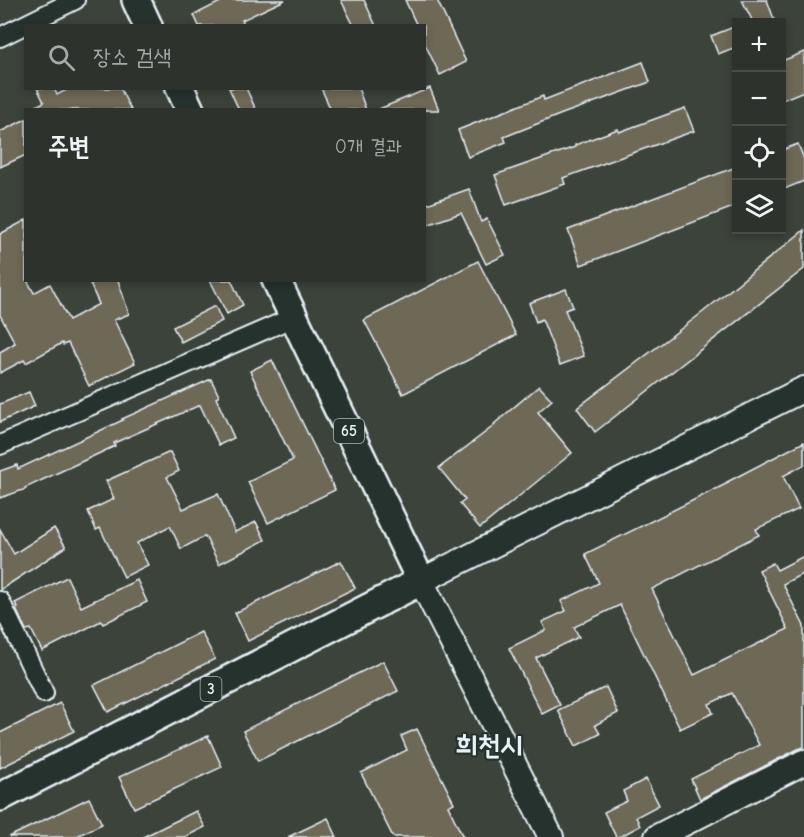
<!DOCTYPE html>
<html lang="ko">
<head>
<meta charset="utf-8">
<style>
  :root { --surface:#2d322c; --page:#393e38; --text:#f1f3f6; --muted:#a7aaa9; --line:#484d48 }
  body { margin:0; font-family:"Comic Neue","Poor Story",sans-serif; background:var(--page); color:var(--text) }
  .controls { position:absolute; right:18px; top:18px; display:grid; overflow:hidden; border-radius:0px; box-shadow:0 3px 9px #0003 }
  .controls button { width:54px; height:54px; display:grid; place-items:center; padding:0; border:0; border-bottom:2px solid var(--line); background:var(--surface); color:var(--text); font:30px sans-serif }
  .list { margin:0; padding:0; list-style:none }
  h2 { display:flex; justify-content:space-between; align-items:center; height:78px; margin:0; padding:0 24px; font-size:26px }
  h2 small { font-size:20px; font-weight:400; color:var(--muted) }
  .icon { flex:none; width:33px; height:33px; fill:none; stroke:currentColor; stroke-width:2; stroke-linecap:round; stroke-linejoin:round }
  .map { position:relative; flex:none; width:804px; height:837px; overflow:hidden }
  .search { position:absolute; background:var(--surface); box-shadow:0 3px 9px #0003; left:24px; top:24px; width:402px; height:66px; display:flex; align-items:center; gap:15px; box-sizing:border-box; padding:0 21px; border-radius:0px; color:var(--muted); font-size:22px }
  .panel { position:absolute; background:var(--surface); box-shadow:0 3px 9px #0003; left:24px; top:108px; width:402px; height:174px; border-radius:0px }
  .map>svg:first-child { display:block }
</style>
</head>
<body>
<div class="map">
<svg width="804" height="837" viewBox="0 0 804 837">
  <rect width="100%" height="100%" fill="#3c433a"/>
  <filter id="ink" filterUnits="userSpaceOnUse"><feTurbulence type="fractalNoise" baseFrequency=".0167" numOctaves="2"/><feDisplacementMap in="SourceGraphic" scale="12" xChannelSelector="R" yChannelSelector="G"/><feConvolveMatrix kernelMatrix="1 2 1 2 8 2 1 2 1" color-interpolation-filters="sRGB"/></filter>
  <g filter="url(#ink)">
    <g fill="#6e6757" stroke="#e8f1f8" stroke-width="1.5">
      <polygon points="224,0 285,0 242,20 245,26 199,26 194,15"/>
      <polygon points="341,0 364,0 376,26 354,26"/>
      <polygon points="405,0 437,0 466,62 440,75 424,42 424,26 417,26"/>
      <polygon points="742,0 767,0 775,22 753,22"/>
      <polygon points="736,26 736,47 718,54 711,36"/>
      <polygon points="804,52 804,91 782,100 782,61"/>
      <polygon points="643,62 650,82 562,114 504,137 506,142 468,157 458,130 543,96 544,100"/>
      <polygon points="37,88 54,88 57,95 70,88 120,88 131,110 29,110 44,102"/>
      <polygon points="229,88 246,88 256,110 239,110"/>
      <polygon points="321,88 358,88 366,110 331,110"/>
      <polygon points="430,88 439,110 379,110 379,109"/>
      <polygon points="685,108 694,131 563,178 565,184 506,205 495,175 575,147 575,145 618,129 619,132"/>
      <polygon points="26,119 26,155 0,167 0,132"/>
      <polygon points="798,144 804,159 804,181 782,190 782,150"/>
      <polygon points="736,167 736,206 581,265 568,230"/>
      <polygon points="469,189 481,222 487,219 505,255 486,264 461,213 424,226 424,205"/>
      <polygon points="26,220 26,280 27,280 34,293 50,284 69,320 99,304 90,284 98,280 118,280 129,314 114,320 135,363 89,386 68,343 63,345 62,343 26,363 24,360 0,373 0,352 15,343 0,315 0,234"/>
      <polygon points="804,230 804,269 595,432 577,408 703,312"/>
      <polygon points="478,261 516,335 403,394 364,320"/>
      <polygon points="210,280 231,280 243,305 227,314"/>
      <polygon points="566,289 573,307 565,310 584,356 560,365 542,319 536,322 529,303"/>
      <polygon points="215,306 222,321 181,342 173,327"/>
      <polygon points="272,360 335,490 268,523 248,482 293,460 250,371"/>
      <polygon points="211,379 219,396 216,398 234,438 219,445 200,405 114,443 115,446 25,488 26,489 0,498 0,471 17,465 18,469 123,420 122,419"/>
      <polygon points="539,386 552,400 538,412 572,453 480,528 460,504 465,500 439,468 495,425 494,424"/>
      <polygon points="29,392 35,406 0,422 0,404"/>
      <polygon points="804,442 804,465 783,476 799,509 756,529 759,535 652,589 694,675 788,629 759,570 773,563 777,570 804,556 804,573 783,584 804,626 804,747 798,749 700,799 691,779 759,745 732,693 709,704 713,713 680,729 620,605 574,627 579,637 536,658 560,705 542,714 509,648 546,630 542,622 566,611 561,601 599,583 585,554 728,483 727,482"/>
      <polygon points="170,452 179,471 167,477 183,509 218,494 235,532 256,522 265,540 219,564 205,536 181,549 170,526 137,543 148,565 124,577 100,528 96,530 88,511 114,499 106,481"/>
      <polygon points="54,528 66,547 0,590 0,529 14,554"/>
      <polygon points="341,561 355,588 248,641 235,613"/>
      <polygon points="67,577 81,607 137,580 147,602 103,624 101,621 42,651 31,629 26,630 16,609 18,608 15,603"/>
      <polygon points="201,632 215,659 108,712 94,685"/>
      <polygon points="383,661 398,691 258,761 243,731"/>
      <polygon points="606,687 618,713 595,725 600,734 576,746 558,710"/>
      <polygon points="60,703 74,731 0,768 0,733"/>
      <polygon points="417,729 454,803 448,806 463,837 393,837 361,773 407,750 401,736"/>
      <polygon points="208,736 222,767 134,808 119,777"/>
      <polygon points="646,779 659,805 636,817 640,826 619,837 616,837 604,812 627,801 623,791"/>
      <polygon points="89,798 102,824 75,837 9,837"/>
      <polygon points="196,811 205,827 185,837 143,837"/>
      <polygon points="328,818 337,837 288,837"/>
    </g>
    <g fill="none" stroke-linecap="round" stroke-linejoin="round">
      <defs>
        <g id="street">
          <polyline points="0,37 75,0"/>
          <polyline points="0,445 294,317"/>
          <polyline points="0,601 44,693"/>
        </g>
        <g id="secondary">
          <polyline points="551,837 421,581 804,389"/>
          <polyline points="657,837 804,762"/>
        </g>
        <g id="primary">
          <polyline points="136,0 148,26"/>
          <polyline points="180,88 190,110"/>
          <polyline points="0,797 421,581 276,280"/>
        </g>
      </defs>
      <use href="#street" stroke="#e8f1f8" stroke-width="22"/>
      <use href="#secondary" stroke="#e8f1f8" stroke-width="28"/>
      <use href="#primary" stroke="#e8f1f8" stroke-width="32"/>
      <use href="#street" stroke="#26332d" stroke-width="18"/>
      <use href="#secondary" stroke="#26332d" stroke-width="24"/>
      <use href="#primary" stroke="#26332d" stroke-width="27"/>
    </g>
  </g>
  <g text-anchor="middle" stroke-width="4.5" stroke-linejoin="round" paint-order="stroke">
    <g fill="#26332d" stroke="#aeb8bb" stroke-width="1.5">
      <rect x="334" y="419" width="30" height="24" rx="4.5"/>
      <rect x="200.5" y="677" width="21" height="24" rx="4.5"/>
    </g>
    <g font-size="15" font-weight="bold" fill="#e8f1f8">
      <text x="349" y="436">65</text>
      <text x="211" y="694">3</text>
    </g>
    <g font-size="28" font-weight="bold" fill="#e8f1f8" stroke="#26332d">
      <text x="489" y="754">희천시</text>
    </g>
  </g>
</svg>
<div class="controls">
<button>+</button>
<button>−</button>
<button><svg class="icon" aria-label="locate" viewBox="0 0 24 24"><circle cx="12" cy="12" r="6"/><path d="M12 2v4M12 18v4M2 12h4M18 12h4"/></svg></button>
<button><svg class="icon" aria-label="layers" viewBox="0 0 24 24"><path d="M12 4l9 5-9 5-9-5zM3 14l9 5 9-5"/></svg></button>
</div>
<div class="search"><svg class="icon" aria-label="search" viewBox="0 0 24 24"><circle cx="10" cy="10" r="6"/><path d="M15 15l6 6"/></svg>장소 검색</div>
<section class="panel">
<h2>주변<small>0개 결과</small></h2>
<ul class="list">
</ul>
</section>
</div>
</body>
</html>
